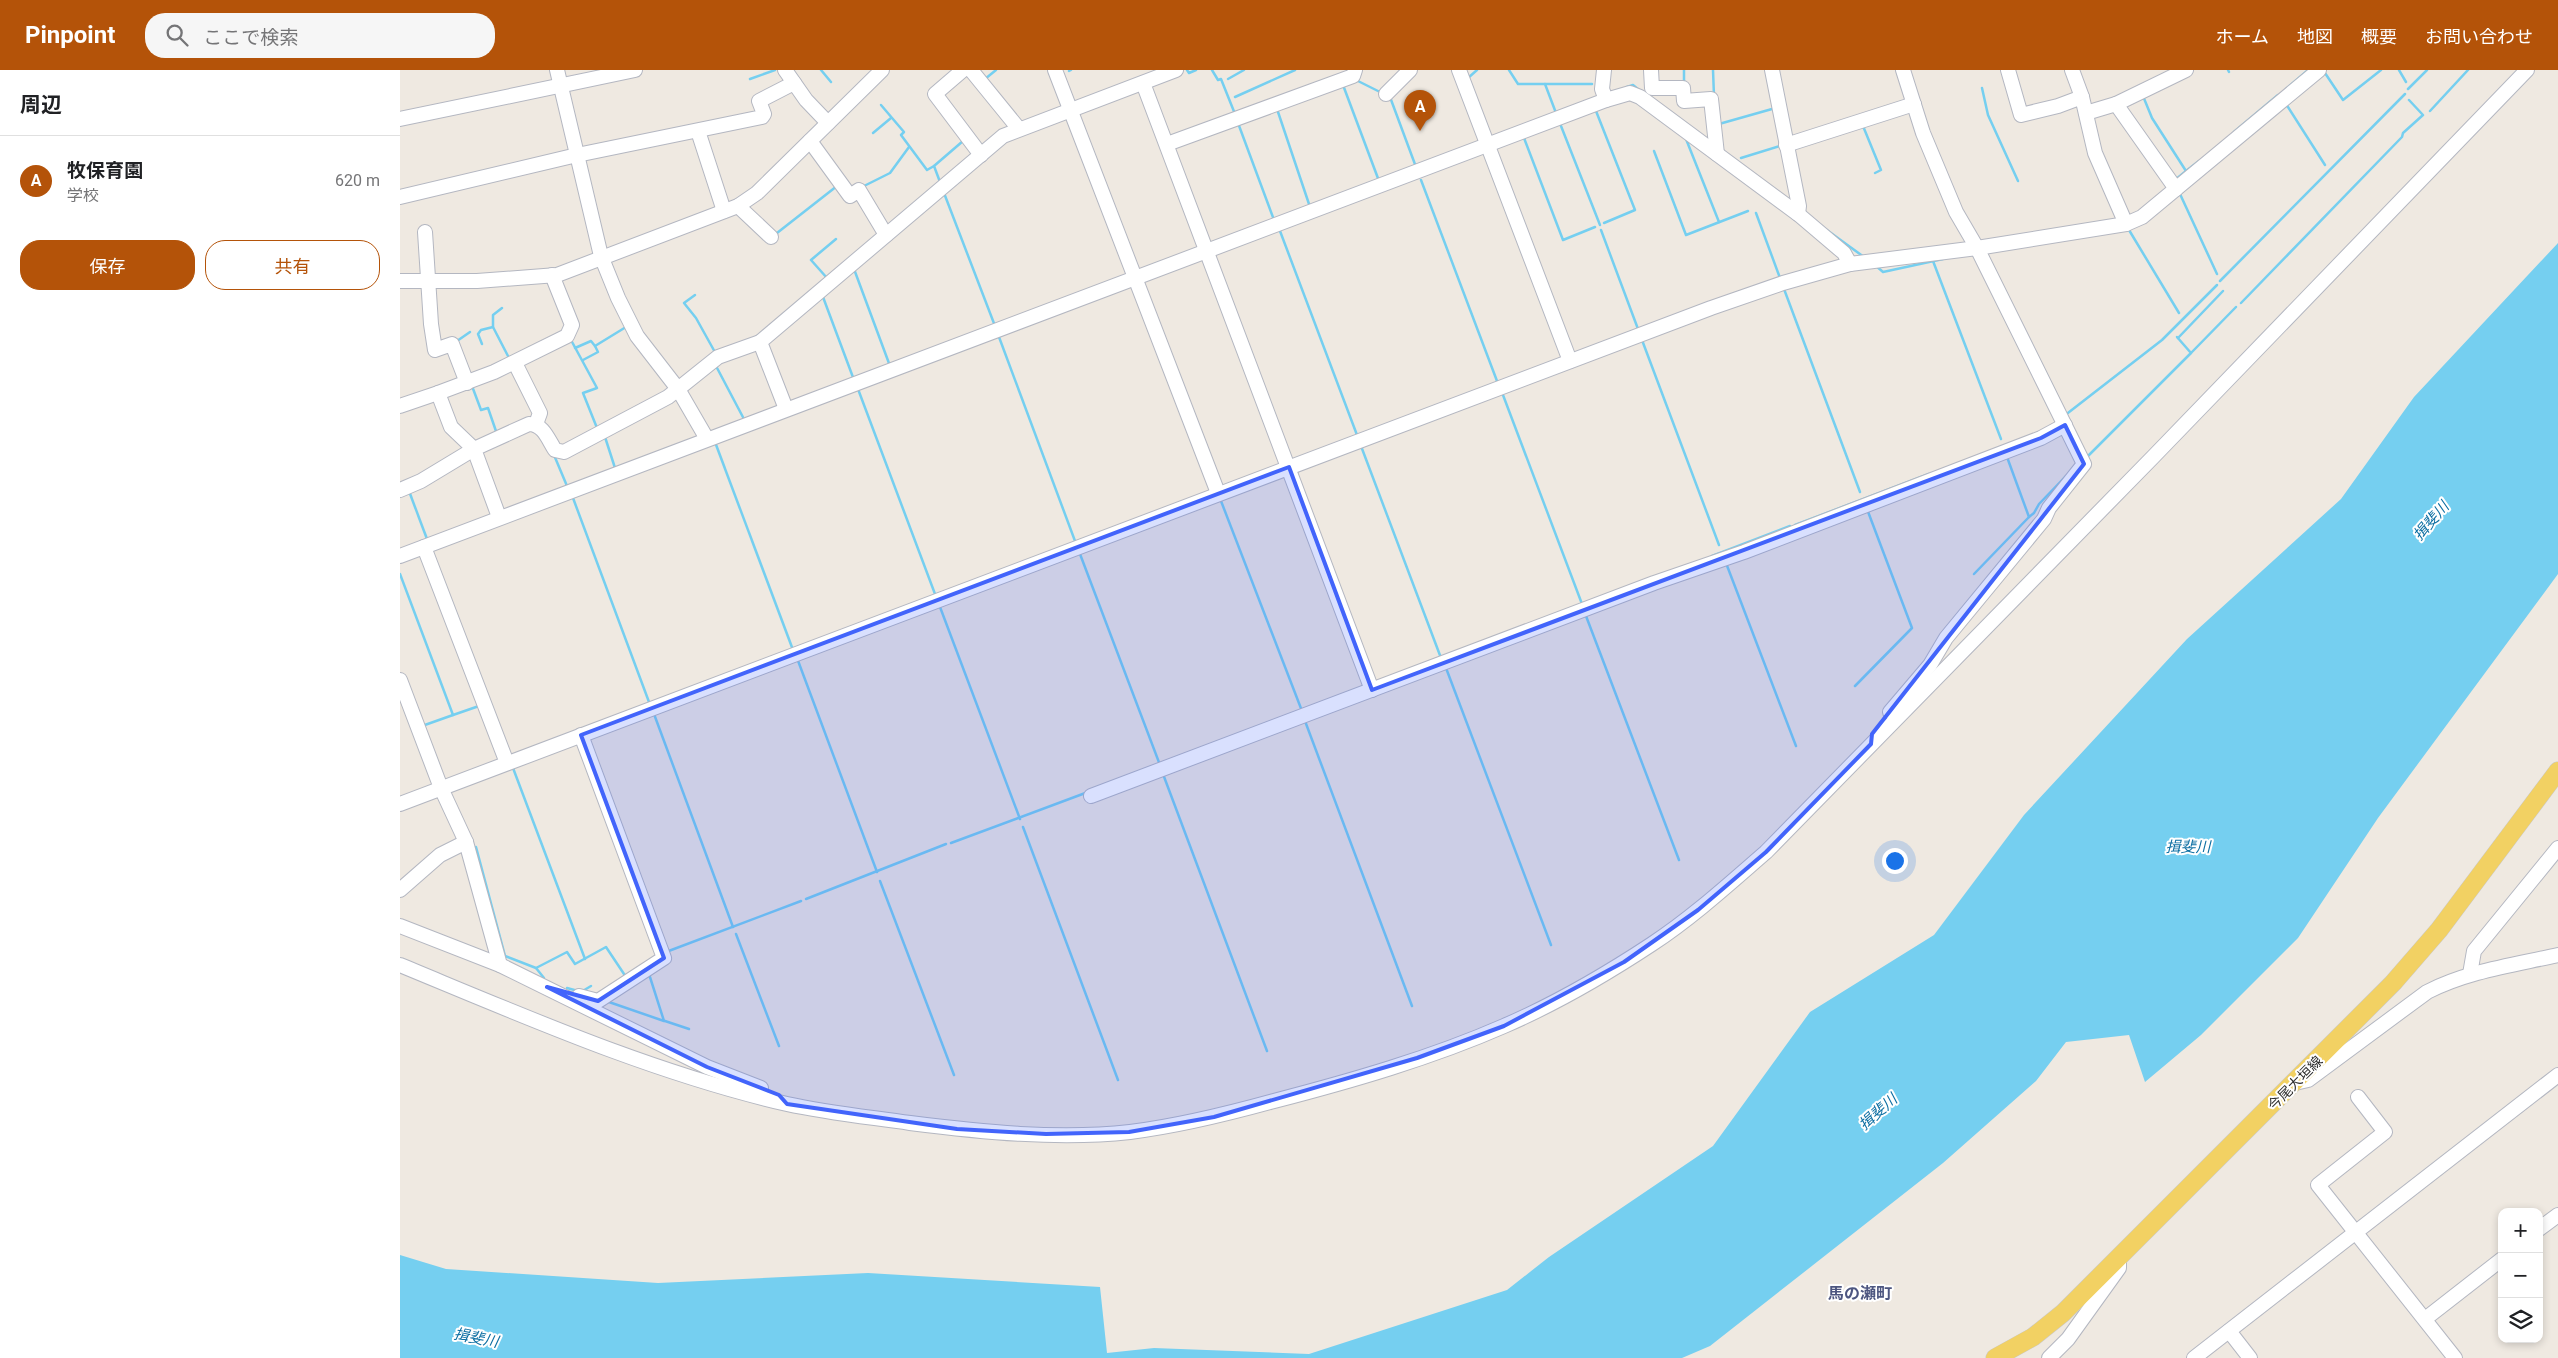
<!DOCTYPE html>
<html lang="ja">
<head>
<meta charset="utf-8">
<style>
  :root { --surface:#fff; --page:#f6f6f6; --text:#202124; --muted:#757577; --line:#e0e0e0; --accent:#b45309 }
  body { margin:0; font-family:Roboto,"Noto Sans JP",sans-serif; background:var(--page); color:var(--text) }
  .controls { position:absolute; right:15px; bottom:15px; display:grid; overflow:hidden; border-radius:10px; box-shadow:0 2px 8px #0003 }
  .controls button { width:45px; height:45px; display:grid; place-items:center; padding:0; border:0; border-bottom:1px solid var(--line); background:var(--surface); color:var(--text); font:25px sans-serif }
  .you { position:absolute; left:1494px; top:790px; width:18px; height:18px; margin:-12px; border:4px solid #fff; border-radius:50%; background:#1a73e8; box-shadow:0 0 0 8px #1a73e833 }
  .badge { display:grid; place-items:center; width:32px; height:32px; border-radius:50%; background:var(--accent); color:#fff; font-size:16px; font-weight:700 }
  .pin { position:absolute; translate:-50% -41px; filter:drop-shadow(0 1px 2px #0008) }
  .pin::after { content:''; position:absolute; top:26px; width:18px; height:15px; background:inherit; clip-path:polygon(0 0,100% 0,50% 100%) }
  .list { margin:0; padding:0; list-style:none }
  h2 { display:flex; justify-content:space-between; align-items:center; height:65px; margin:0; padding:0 20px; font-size:21px }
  h2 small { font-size:16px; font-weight:400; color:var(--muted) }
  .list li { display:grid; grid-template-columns:32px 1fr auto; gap:15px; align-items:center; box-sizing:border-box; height:90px; padding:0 20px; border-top:1px solid var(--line) }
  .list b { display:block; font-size:19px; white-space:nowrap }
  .list p { margin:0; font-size:16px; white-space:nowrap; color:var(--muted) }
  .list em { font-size:16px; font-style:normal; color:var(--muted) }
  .actions { display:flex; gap:10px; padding:15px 20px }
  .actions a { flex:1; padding:11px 0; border:1px solid var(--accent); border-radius:20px; text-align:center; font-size:18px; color:var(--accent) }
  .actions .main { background:var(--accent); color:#fff }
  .icon { flex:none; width:28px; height:28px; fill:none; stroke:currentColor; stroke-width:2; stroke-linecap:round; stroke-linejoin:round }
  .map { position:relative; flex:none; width:2158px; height:1288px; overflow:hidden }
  header { display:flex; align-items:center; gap:30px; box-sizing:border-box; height:70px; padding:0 25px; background:var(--accent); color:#fff }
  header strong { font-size:24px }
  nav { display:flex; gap:28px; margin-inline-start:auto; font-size:18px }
  .search { width:350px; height:45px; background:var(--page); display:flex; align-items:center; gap:12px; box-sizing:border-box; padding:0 18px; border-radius:20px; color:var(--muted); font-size:19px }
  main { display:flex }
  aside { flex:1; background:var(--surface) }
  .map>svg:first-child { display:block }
</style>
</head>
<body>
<header>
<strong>Pinpoint</strong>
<div class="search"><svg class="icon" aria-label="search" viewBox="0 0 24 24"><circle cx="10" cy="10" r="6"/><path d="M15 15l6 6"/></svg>ここで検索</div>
<nav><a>ホーム</a><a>地図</a><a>概要</a><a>お問い合わせ</a></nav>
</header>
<main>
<aside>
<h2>周辺<small></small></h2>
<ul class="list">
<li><span class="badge">A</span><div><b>牧保育園</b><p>学校</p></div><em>620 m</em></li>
</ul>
<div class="actions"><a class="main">保存</a><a>共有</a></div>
</aside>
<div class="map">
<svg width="2158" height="1288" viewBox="0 0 2158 1288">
  <rect width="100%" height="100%" fill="#efe9e1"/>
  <polygon fill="#75cff0" points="2158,173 2158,504 1978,748 1898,868 1801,965 1745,1012 1729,965 1666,972 1636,1011 1543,1093 1310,1276 1282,1288 0,1288 0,1185 46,1199 258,1213 468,1203 700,1217 707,1283 754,1278 909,1284 1107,1220 1149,1187 1313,1076 1410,942 1534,865 1624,745 1787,569 1941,429 2014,327"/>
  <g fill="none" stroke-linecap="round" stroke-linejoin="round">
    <g stroke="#75cff0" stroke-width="2.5">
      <polyline points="421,0 431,12"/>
      <polyline points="787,0 789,3 796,0"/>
      <polyline points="812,0 818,10 821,9 835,44"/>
      <polyline points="1109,0 1118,14 1145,14 1156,43"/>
      <polyline points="1284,0 1284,13"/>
      <polyline points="1313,0 1314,26"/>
      <polyline points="1828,0 1829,2"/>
      <polyline points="1999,0 2006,12"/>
      <polyline points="669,1 671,0"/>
      <polyline points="1925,3 1943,30 1981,0"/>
      <polyline points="1068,8 1077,0"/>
      <polyline points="350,9 375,0"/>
      <polyline points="585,9 596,0"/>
      <polyline points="828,9 844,0"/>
      <polyline points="956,10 982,23"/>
      <polyline points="1145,14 1192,14"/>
      <polyline points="943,15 979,111"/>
      <polyline points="1227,17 1233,15 1239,20"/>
      <polyline points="1582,18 1588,45 1618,111"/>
      <polyline points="1886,19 1907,1"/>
      <polyline points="2008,19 2027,0"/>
      <polyline points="1743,26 1752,48 1786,101 1799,91"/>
      <polyline points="835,27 895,0"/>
      <polyline points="990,27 1016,97"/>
      <polyline points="1886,34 1925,95"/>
      <polyline points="481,35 504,62 501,65 527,100 534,96"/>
      <polyline points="877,39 910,137"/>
      <polyline points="1196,41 1235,140 1204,153"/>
      <polyline points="2030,41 2068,0"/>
      <polyline points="838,53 874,150"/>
      <polyline points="1319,54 1372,39"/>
      <polyline points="1161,56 1200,155"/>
      <polyline points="1463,56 1481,100 1475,103"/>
      <polyline points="1834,62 1878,25"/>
      <polyline points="473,63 491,48"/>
      <polyline points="1124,68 1163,170 1195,157"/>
      <polyline points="1286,69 1319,152"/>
      <polyline points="1254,81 1286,165 1348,141"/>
      <polyline points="1341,88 1380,76"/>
      <polyline points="1021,110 1097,311"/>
      <polyline points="1775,110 1786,101"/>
      <polyline points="540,112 534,96 563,71"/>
      <polyline points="464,116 490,103 509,77"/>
      <polyline points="544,123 595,256"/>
      <polyline points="1780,124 1817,204"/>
      <polyline points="1356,143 1380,208"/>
      <polyline points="1424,158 1464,187"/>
      <polyline points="1201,160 1238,259"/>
      <polyline points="1729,160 1779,243"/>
      <polyline points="880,161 957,365"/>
      <polyline points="377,163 437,116"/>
      <polyline points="1533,191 1601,369"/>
      <polyline points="1475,195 1483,202 1543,189"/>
      <polyline points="454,199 490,296"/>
      <polyline points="427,208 411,190 436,169"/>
      <polyline points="1820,211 2005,24"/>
      <polyline points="1384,219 1460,422"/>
      <polyline points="295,225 284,233 296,248 316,284"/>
      <polyline points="423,227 454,310"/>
      <polyline points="1841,233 2002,67 2003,63 2023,45 2009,30"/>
      <polyline points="102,238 93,245 93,257 109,288"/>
      <polyline points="599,267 675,471"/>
      <polyline points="1778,268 1823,221"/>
      <polyline points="171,270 197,318 183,323 197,358"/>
      <polyline points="1242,270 1319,475"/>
      <polyline points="57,271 70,262"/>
      <polyline points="82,274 78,264 81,260 93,257"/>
      <polyline points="175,278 191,271 195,276"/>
      <polyline points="1791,283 1836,237"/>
      <polyline points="183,290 198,282 195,276 226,257"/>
      <polyline points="316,296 345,351"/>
      <polyline points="72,316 81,340 88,338 97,364"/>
      <polyline points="458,319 535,524"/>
      <polyline points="1103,325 1182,534"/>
      <polyline points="1664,346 1762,270 1817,215"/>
      <polyline points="205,367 215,398"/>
      <polyline points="315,372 393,580"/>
      <polyline points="961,376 1041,588"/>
      <polyline points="154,385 167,416"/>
      <polyline points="1607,387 1629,447 1634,443 1639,434 1666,406"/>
      <polyline points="1687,387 1791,283 1777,267"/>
      <polyline points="9,421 27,469"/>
      <polyline points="173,428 249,632"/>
      <polyline points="821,431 902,641"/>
      <polyline points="1395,455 1529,404"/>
      <polyline points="680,484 760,695"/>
      <polyline points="1312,486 1390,456"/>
      <polyline points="1326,493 1396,676"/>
      <polyline points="0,504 53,645 79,636"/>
      <polyline points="1574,504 1629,447"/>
      <polyline points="540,537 620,749"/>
      <polyline points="1186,546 1279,790"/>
      <polyline points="397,588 477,802"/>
      <polyline points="1046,598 1151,875"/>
      <polyline points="1455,616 1512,558 1467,439"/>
      <polyline points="254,644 333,857"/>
      <polyline points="905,651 1012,936"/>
      <polyline points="22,656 53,645"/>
      <polyline points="113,698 185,889"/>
      <polyline points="763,704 867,981"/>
      <polyline points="623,757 718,1010"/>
      <polyline points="551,773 688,722"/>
      <polyline points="76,777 105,886 136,898 167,882 175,894 206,877 226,907"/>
      <polyline points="480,811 554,1005"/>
      <polyline points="406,829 546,774"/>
      <polyline points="336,864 379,976"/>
      <polyline points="266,882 401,831"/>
      <polyline points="136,898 144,908"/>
      <polyline points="167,918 178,921"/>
      <polyline points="181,922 191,916"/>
      <polyline points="206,931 264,951 249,904"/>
      <polyline points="265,951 289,959"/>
    </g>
    <defs>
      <g id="minor">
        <polyline points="157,0 201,186 218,228 237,266 278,319 307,369"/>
        <polyline points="385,0 406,30 428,53"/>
        <polyline points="563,0 535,24 581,85"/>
        <polyline points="571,0 619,59"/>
        <polyline points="655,0 818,423"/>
        <polyline points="1059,0 1170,291"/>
        <polyline points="1204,0 1202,19 1206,30"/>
        <polyline points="1251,0 1252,18 1283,18 1284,31 1311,29 1317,84"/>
        <polyline points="1372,0 1399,136 1398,144"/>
        <polyline points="1608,0 1621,45 1658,36 1682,27"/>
        <polyline points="1672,0 1682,27 1695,83 1726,154"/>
        <polyline points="743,13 972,620"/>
        <polyline points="986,24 1010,0"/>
        <polyline points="1716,34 1776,119"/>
        <polyline points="1686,43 1716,34 1786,0"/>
        <polyline points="0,49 235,0"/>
        <polyline points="298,61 324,141"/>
        <polyline points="410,71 450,126 459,120 486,165"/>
        <polyline points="767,74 953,6 955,0"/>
        <polyline points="1386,75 1514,34"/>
        <polyline points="0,127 177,85 362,47 364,44 359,31 394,13"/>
        <polyline points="338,136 371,167"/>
        <polyline points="25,162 31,254 35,280 52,274 67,313"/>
        <polyline points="0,211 77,211 157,205 338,136 357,123 482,0"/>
        <polyline points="115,293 140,343 136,354"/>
        <polyline points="38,323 94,302 167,266 172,255 152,205"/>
        <polyline points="0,336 38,323 51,357 74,379 21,411 0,420"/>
        <polyline points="386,339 360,272 603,66 776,0"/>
        <path d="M99,447L74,379L129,354C143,354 148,369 155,380L164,382L268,327L318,287L360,272"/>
        <polyline points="24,477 107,693"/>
        <polyline points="0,486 1206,30 1230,23 1240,27 1398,144 1444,183 1450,194"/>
        <polyline points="0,610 41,718 66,772 100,895"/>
        <polyline points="1490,642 1530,595 1546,568 1644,449 1649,438 1684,394 1577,178 1556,142 1523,63 1503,0"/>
        <polyline points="691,726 1254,513 1344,482 1641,368 1665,355"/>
        <polyline points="0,734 1311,238 1383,213 1450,194 1577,178 1726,154 1742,147 1919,0"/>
        <polyline points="0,820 40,785 66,772"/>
        <polyline points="0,856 100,895 307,997 361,1018"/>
        <path d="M0,895C126,947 253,1003 387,1034C428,1043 469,1047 510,1053C582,1062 658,1070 730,1062C779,1056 827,1044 874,1031C951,1011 1031,988 1104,956C1155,934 1205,905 1252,874C1293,847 1329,814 1366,782L1754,386L2127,0"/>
        <polyline points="2070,904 2074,881 2158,778"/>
        <polyline points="179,926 198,931 264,888 181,665"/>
        <path d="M1895,1013L1908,1010L2027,922C2068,901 2114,895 2158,885"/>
        <polyline points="1958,1027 1985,1062 1918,1115 2055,1288"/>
        <polyline points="2139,1159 2158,1145"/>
        <polyline points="2025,1249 2102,1189"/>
        <polyline points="1829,1261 1850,1288"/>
        <polyline points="1649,1288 1668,1269 1719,1198 1719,1189"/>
        <polyline points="1794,1288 2158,1005"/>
      </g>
      <polyline id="major" points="1595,1288 1633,1267 1663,1243 1993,913 2039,860 2158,701"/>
    </defs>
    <use href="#minor" stroke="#b4b7c1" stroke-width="16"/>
    <use href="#major" stroke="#c9c9c9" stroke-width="19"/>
    <use href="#minor" stroke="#fff" stroke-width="14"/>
    <use href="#major" stroke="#f2d163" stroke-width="18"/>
  </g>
  <path fill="#4264fb" fill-opacity="0.2" stroke="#4264fb" stroke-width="4" stroke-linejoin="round" d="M1665,355L1684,394L1472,664L1471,674L1366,782L1298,840L1224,892L1104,956L1017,988L814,1047L729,1062L646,1064L557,1059L387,1034L379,1025L307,997L147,917L198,931L264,888L181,665L889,397L972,620L1641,368Z"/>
  <g text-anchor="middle" stroke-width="4" stroke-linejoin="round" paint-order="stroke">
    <g font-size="14" fill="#2e2e2e" stroke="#fff">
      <text transform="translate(1895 1013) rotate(-45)" y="5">今尾大垣線</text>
    </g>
    <g font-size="15" font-style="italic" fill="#0d6fa3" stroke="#fff">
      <text transform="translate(2031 451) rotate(-49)" y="5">揖斐川</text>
      <text x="1788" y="782">揖斐川</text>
      <text transform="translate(1478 1042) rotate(-42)" y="5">揖斐川</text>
      <text transform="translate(76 1268) rotate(11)" y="5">揖斐川</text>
    </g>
    <g font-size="16" font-weight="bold" fill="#4d5680" stroke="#fff">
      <text x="1460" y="1229">馬の瀬町</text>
    </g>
  </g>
</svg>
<div class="controls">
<button>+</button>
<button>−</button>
<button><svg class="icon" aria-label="layers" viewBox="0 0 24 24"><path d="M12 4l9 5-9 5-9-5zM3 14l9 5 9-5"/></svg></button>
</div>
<div class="you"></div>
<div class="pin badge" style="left:1020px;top:61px">A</div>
</div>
</main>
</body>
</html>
